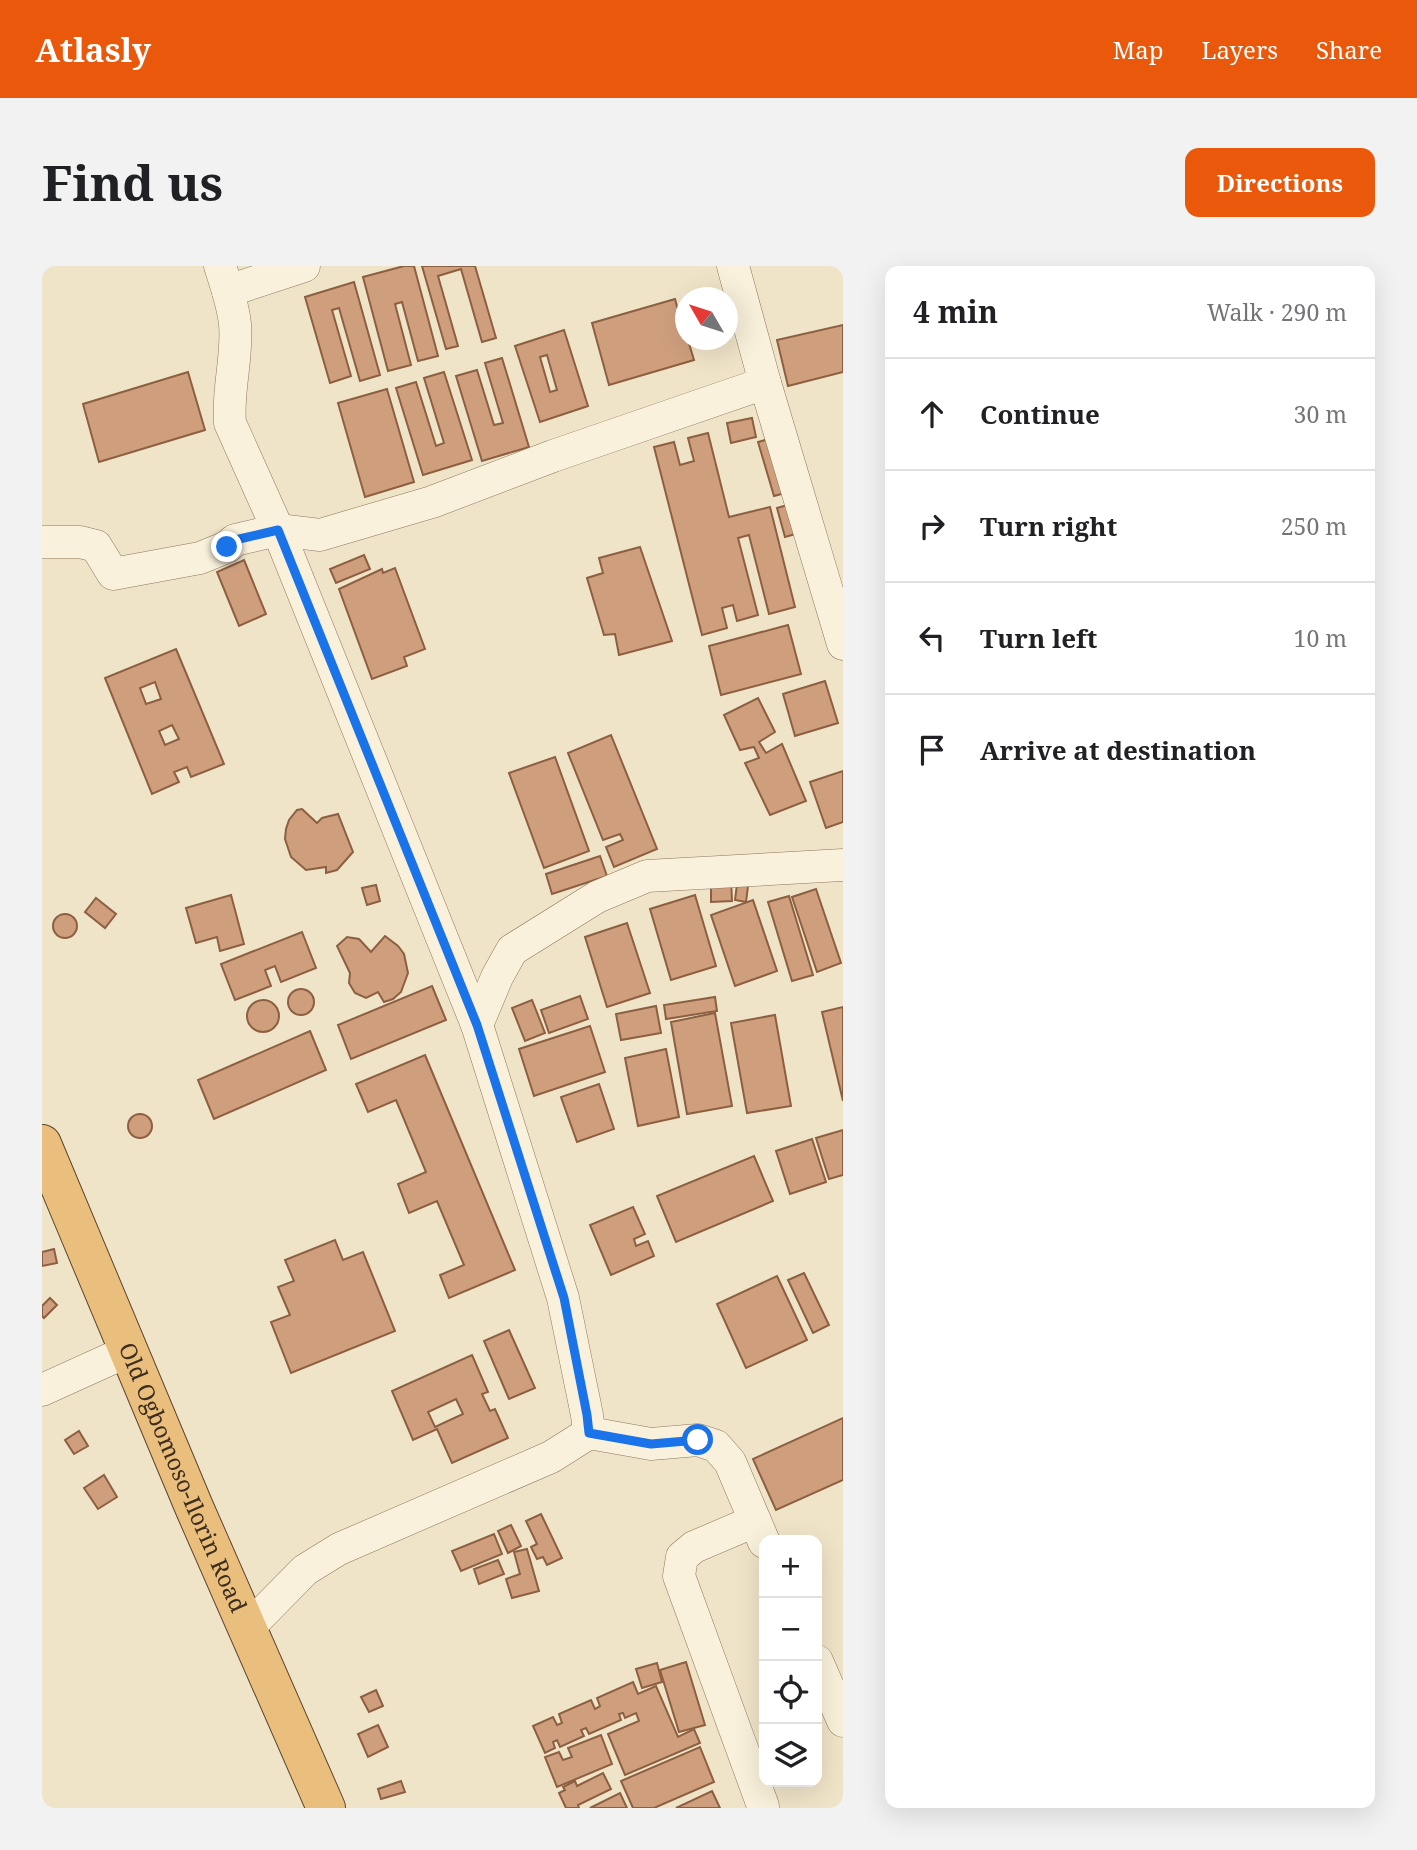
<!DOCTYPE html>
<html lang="en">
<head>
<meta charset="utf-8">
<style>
  :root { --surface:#fff; --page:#f2f2f2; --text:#202124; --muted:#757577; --line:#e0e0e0; --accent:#ea580c }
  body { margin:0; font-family:"Noto Serif",serif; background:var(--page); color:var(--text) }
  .controls { position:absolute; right:21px; bottom:21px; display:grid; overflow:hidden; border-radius:14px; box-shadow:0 7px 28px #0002 }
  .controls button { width:63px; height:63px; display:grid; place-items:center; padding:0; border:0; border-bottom:2px solid var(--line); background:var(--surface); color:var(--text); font:35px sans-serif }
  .compass { position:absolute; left:633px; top:21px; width:63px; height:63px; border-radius:50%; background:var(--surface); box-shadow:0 7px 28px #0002; rotate:309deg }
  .stop { position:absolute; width:21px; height:21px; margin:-16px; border:5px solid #1a73e8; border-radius:50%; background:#fff }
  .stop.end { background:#1a73e8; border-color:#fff; box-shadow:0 2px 7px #0008 }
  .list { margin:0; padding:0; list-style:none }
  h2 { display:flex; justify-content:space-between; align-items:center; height:91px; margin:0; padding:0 28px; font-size:30px }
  h2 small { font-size:23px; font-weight:400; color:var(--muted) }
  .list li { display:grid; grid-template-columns:46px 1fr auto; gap:21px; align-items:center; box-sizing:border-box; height:112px; padding:0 28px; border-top:2px solid var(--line) }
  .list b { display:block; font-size:26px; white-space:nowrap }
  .list em { font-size:23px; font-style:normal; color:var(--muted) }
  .icon { flex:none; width:38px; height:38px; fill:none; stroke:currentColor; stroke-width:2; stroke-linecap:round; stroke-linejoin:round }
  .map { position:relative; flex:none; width:801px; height:1542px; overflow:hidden; border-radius:14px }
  header { display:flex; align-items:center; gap:42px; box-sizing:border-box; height:98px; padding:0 35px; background:var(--accent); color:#fff }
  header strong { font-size:33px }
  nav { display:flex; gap:38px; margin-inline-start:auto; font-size:24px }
  .intro { display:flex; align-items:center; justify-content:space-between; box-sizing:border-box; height:168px; padding:0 42px }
  h1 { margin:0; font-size:49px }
  .button { padding:18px 32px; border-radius:14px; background:var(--accent); color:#fff; font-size:24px; font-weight:700 }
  main { display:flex; gap:42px; padding:0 42px }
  aside { flex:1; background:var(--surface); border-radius:14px; box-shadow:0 7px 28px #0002 }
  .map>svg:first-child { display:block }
</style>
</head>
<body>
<header>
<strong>Atlasly</strong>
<nav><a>Map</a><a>Layers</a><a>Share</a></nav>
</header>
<div class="intro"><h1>Find us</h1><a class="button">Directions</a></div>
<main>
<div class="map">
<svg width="801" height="1542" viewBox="0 0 801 1542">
  <rect width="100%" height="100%" fill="#f0e4c8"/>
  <g fill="#cf9f7d" stroke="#8d5f41" stroke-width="2" fill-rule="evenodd">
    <polygon points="362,0 372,0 396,90 376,95 360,36 353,38 369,99 346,105 321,11"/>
    <polygon points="380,0 433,0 454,72 440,76 419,3 396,10 416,80 404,83"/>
    <polygon points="312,16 338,109 318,115 297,42 290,44 309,110 288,117 263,31"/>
    <polygon points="633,33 637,48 643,47 643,74 646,74 652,94 567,119 550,57"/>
    <polygon points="801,59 801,106 746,120 735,74"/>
    <path d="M522,64L546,140L498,156L473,80ZM505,89L515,124L508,126L498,91Z"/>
    <polygon points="460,92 487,181 440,195 414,110 435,104 452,159 461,157 443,97"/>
    <polygon points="146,106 163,164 57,196 41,138"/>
    <polygon points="402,106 430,194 381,209 354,122 374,116 394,180 402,177 382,112"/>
    <polygon points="345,123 372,216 323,231 296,137"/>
    <polygon points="710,152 714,171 689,177 685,157"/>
    <polygon points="666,167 687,251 728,241 753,341 727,348 707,269 696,272 716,349 695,355 691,339 680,342 685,362 660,369 612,181 632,176 638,199 652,195 646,172"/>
    <polygon points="727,173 743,227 732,230 716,176"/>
    <polygon points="749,238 757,267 743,271 735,242"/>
    <polygon points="598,281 630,375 577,389 573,368 562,369 545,312 561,307 557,292"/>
    <polygon points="322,289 328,303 294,317 288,303"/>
    <polygon points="202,294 224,348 197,360 175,306"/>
    <polygon points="353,302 383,383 362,391 365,400 330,413 297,323 340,303 341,307"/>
    <polygon points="746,359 759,408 679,429 667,380"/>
    <path d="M134,383L182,498L149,511L145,501L132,506L137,516L110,528L63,412ZM113,416L119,433L104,438L98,422ZM130,459L137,473L123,479L117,465Z"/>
    <polygon points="783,415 796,457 753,470 741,428"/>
    <polygon points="716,432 733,466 717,476 724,487 740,478 764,535 728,549 703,497 717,492 712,481 698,484 682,449"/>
    <polygon points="569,469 615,583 572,601 564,581 581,574 578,568 561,574 526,487"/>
    <polygon points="513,491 547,585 502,602 467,507"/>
    <polygon points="801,505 801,556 784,562 768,516"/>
    <polygon points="260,543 275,557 280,552 296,548 311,586 295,604 284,607 284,601 264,604 249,591 243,573 244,563 247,554 255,544"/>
    <polygon points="558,590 565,610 510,628 504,608"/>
    <polygon points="689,613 690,635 669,636 669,614"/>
    <polygon points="695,618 706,620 704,636 693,634"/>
    <polygon points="334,619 338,635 325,639 320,622"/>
    <polygon points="774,623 799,697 775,706 750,631"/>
    <polygon points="189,629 202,678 178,685 175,671 154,677 144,642"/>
    <polygon points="653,629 674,700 629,714 608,643"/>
    <polygon points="747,630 771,709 750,715 726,636"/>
    <polygon points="54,632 74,648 63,662 43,646"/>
    <polygon points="711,634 735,705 693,720 669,649"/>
    <circle cx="23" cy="660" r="12"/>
    <polygon points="585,657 608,727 565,741 543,671"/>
    <polygon points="260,666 274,702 239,716 233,700 223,704 229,720 193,734 179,698"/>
    <polygon points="343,670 356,680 362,688 366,707 359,726 351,733 342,736 336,726 324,732 313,727 307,717 308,707 295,680 305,671 317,673 329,686"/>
    <polygon points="390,720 404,754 309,793 296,759"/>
    <circle cx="259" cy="736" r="13"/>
    <polygon points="538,730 546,753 507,767 499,744"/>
    <polygon points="673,731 675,745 624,753 622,739"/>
    <circle cx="221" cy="750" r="16"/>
    <polygon points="490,734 503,767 483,775 470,742"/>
    <polygon points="614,740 619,767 579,774 574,748"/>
    <polygon points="801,741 801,835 780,746"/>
    <polygon points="673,747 690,840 645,848 629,756"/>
    <polygon points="733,749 749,840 705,847 689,757"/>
    <polygon points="548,760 563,806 492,830 477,783"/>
    <polygon points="268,765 284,804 172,853 156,814"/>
    <polygon points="624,783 637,851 596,860 583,792"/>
    <polygon points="383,789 473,1004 407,1032 398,1009 422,999 395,935 367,947 356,918 384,906 354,834 326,846 314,818"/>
    <polygon points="557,818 572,863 535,876 519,831"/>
    <circle cx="98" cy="860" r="12"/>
    <polygon points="801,864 801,909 787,913 774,872"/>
    <polygon points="770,873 784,916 748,928 734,885"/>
    <polygon points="712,890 731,935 634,976 615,930"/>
    <polygon points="591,941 603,968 592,973 594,980 606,975 612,990 569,1009 548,959"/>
    <polygon points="293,974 301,994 321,986 353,1065 249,1107 229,1056 248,1049 236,1021 252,1015 243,994"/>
    <polygon points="12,983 15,997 0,1000 0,986"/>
    <polygon points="762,1007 787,1059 771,1067 746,1014"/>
    <polygon points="735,1010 765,1074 704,1102 675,1038"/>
    <polygon points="8,1032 15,1039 2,1052 0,1050 0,1040"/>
    <polygon points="467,1064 493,1122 467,1133 442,1075"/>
    <path d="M430,1089L446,1126L440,1128L448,1145L453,1143L466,1172L410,1197L395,1163L371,1174L350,1125ZM414,1133L421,1148L393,1161L386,1146Z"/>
    <polygon points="801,1152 801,1214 734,1244 711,1193"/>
    <polygon points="37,1165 46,1180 32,1188 23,1174"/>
    <polygon points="62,1209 75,1231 56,1243 42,1222"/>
    <polygon points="499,1248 520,1292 505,1299 501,1291 495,1293 489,1281 495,1278 484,1255"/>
    <polygon points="469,1259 479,1280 466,1287 456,1265"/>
    <polygon points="452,1268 460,1288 419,1305 410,1285"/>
    <polygon points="485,1283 497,1325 470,1332 464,1313 478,1308 472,1286"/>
    <polygon points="456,1294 462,1308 437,1318 432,1303"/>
    <polygon points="644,1396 663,1459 637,1466 618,1404"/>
    <polygon points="615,1397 620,1416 600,1422 594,1403"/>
    <polygon points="591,1416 596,1428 614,1420 636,1471 652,1463 658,1477 583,1509 566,1468 597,1455 594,1447 583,1452 581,1447 577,1448 579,1454 547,1468 544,1462 539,1464 542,1470 518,1481 515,1474 511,1476 513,1482 503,1487 491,1460 511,1451 515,1459 520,1457 517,1448 549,1434 553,1443 558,1440 555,1432"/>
    <polygon points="334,1424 341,1440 327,1446 319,1431"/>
    <polygon points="336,1459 346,1481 326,1491 316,1468"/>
    <polygon points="559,1469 570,1498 515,1521 503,1491 517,1486 521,1494 530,1491 526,1482"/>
    <polygon points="658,1481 672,1516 612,1542 591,1542 579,1515"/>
    <polygon points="561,1507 569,1523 536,1539 537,1542 524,1542 517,1527 523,1524 521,1521 533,1515 535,1520"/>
    <polygon points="359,1515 363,1526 339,1533 336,1523"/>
    <polygon points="670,1525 678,1542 634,1542"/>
    <polygon points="578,1527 585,1542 548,1542"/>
  </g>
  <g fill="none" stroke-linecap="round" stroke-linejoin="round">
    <defs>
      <g id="minor">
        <path d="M178,0C184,19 191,38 193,58C196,91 185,124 188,157L236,264L435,759L521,1032L545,1149L547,1167"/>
        <polyline points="691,0 723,117 801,378"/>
        <polyline points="186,25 262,0"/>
        <polyline points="0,276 38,276 54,280 71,308 158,292 185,281 193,274 236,264 278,269 390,236 511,190 723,117"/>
        <polyline points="435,759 455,711 470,684 555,631 605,610 801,599"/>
        <polyline points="0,1124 86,1085"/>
        <polyline points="713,1255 652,1281 640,1291 637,1310 721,1540"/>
        <polyline points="206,1362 263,1304 297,1283 509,1191 547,1167 609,1178 656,1174 674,1180 688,1196 722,1276"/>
        <polyline points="775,1395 801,1455"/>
      </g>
      <g id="trunk">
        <path id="s1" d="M0,878L152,1241L284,1542"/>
      </g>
    </defs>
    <use href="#minor" stroke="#8d765c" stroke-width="33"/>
    <use href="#trunk" stroke="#5b4430" stroke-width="40"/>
    <use href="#minor" stroke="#faf1dc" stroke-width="32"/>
    <use href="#trunk" stroke="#eabe7c" stroke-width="38"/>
  </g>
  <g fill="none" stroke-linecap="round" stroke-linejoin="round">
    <polyline stroke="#1a73e8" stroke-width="9" points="185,281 193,274 236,264 435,759 522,1032 545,1149 547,1167 609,1178 656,1174"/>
  </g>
  <g text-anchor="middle" stroke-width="5" stroke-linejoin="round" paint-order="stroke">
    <g font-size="23" fill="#3d2e20" stroke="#f7eed8">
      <text dy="8" stroke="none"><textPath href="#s1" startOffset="362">Old Ogbomoso-Ilorin Road</textPath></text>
    </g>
  </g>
</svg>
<div class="controls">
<button>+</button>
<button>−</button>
<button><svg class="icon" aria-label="locate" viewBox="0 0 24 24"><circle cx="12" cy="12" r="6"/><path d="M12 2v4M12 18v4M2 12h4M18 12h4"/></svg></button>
<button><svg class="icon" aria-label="layers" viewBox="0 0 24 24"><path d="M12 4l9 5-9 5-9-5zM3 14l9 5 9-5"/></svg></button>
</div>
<svg class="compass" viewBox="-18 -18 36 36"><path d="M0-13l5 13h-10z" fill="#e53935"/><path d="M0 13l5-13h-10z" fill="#757577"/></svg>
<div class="stop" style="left:656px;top:1174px"></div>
<div class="stop end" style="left:185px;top:281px"></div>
</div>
<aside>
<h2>4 min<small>Walk · 290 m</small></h2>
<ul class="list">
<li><svg class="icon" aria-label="ahead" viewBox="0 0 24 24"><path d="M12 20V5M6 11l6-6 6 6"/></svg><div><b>Continue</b></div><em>30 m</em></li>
<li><svg class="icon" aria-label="right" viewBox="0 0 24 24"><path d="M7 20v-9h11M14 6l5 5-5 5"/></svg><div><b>Turn right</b></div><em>250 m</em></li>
<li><svg class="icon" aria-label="left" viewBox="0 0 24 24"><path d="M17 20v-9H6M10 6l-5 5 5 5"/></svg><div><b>Turn left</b></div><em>10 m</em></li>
<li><svg class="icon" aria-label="arrive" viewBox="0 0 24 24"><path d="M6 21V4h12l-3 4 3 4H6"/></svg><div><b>Arrive at destination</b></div></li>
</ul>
</aside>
</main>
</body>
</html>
